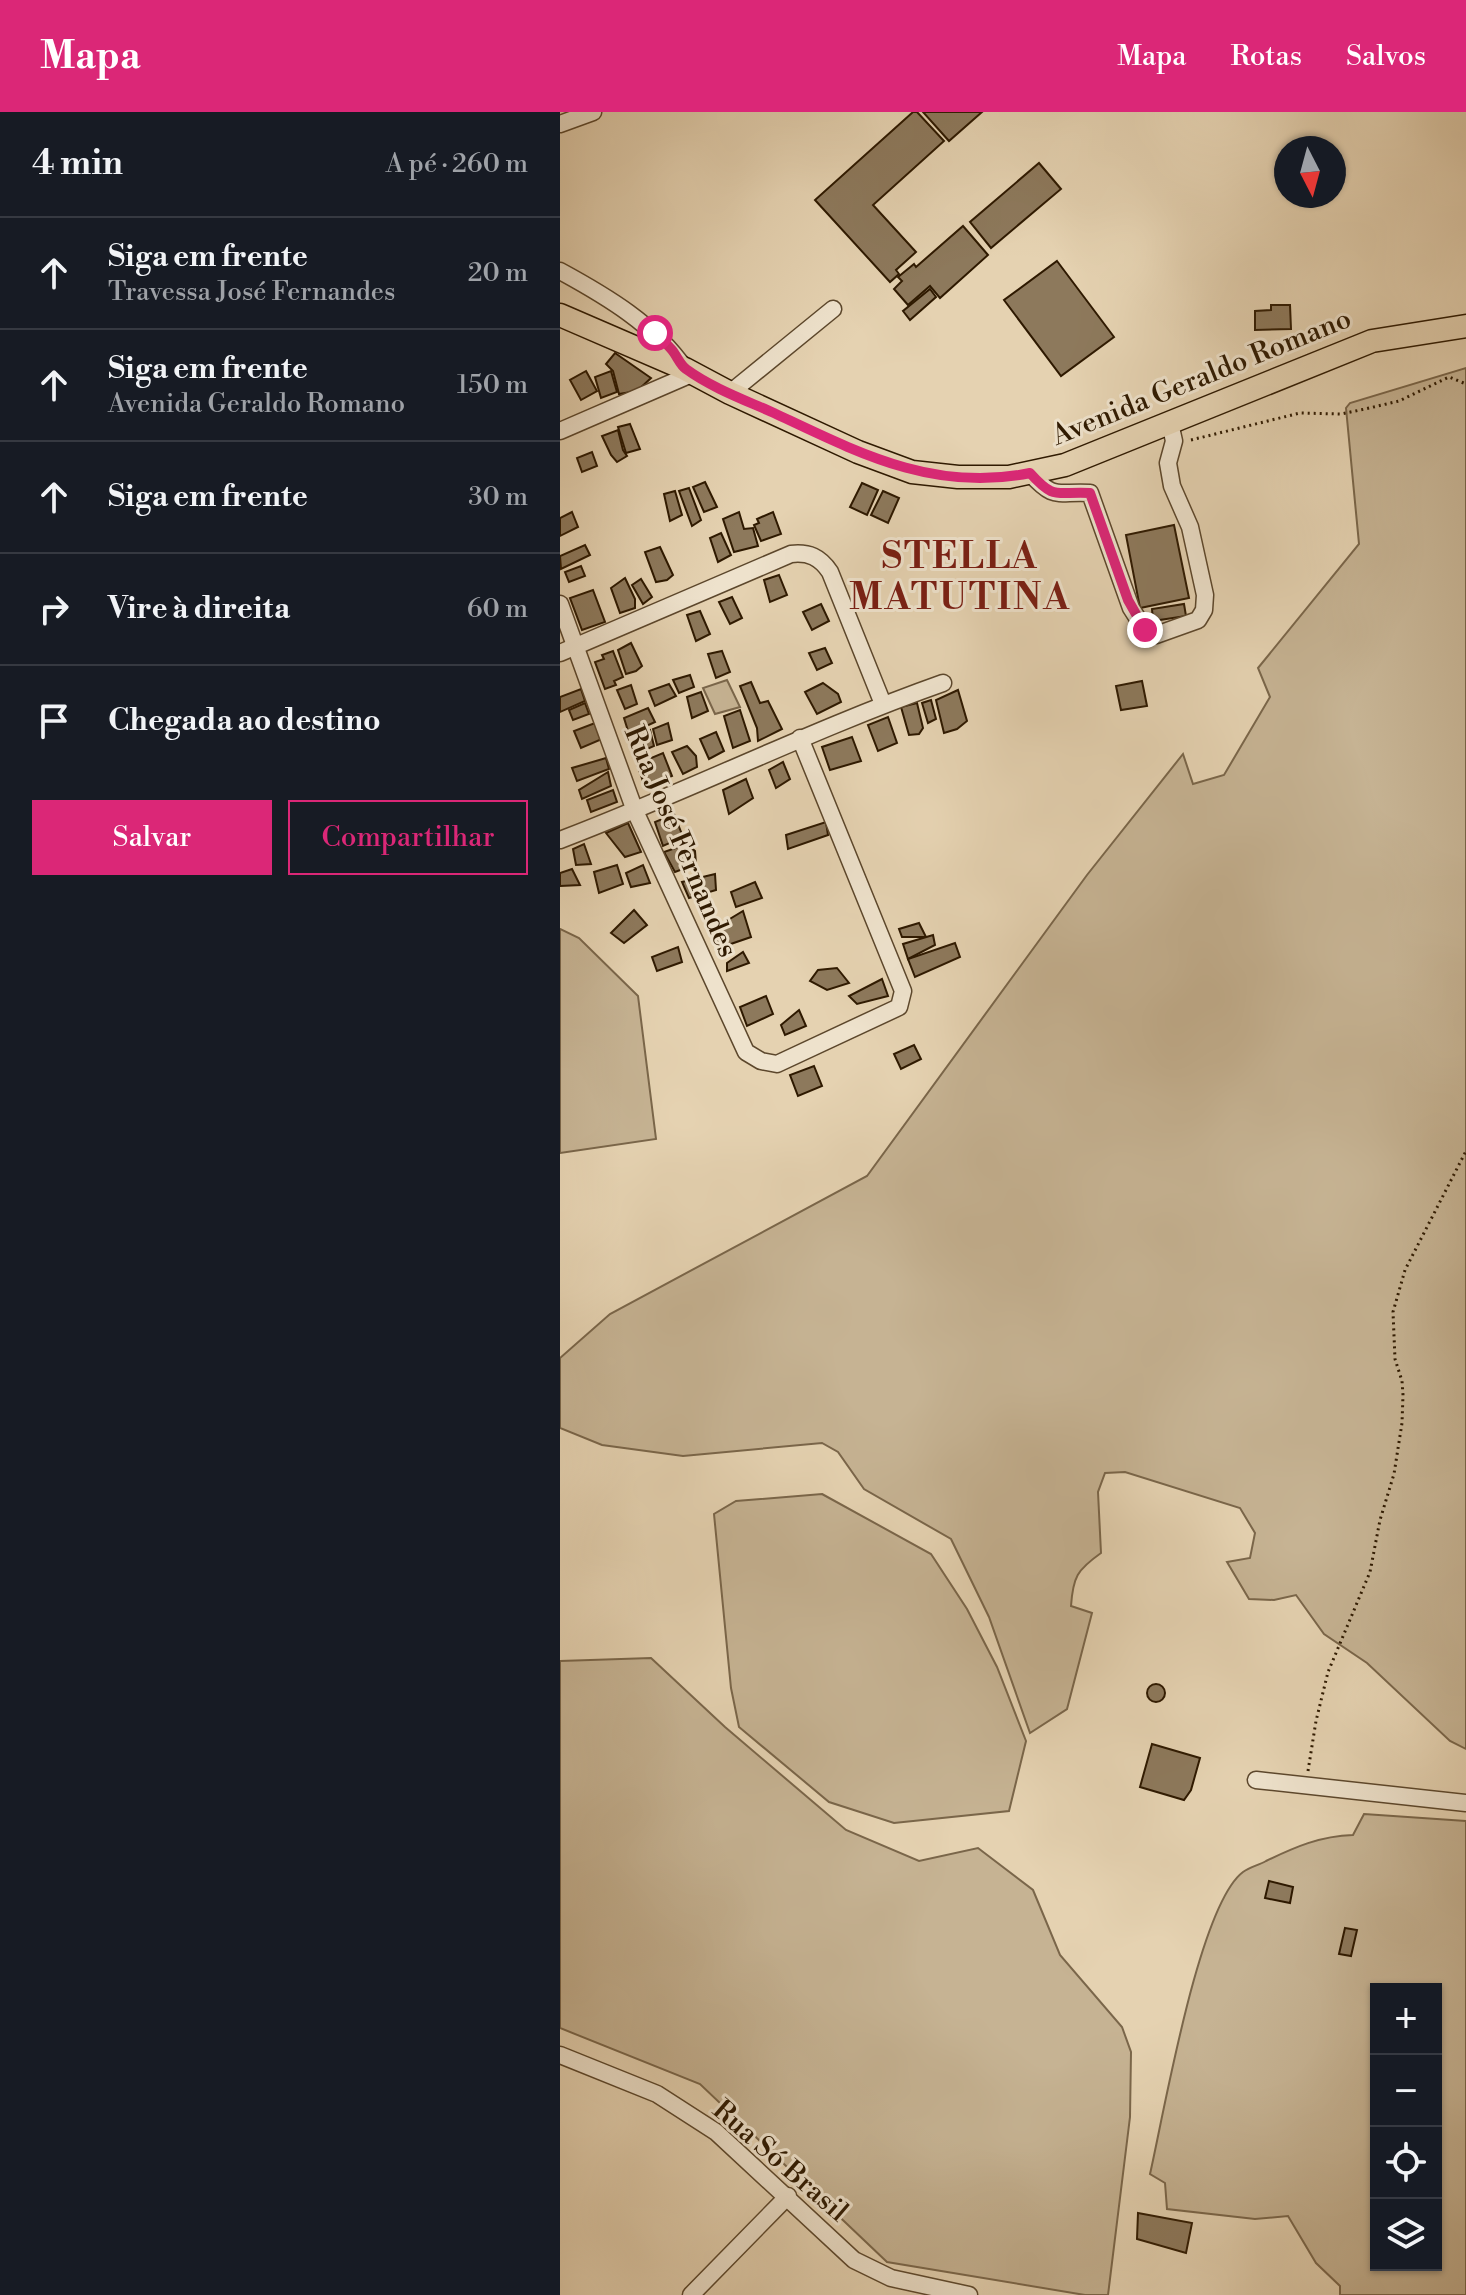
<!DOCTYPE html>
<html lang="pt">
<head>
<meta charset="utf-8">
<style>
  :root { --surface:#171b24; --page:#20242c; --text:#f1f3f6; --muted:#9ea1a6; --line:#363941; --accent:#db2777 }
  body { margin:0; font-family:"Libre Bodoni",serif; background:var(--page); color:var(--text) }
  .controls { position:absolute; right:24px; bottom:24px; display:grid; overflow:hidden; border-radius:0px; box-shadow:0 2px 6px #0004 }
  .controls button { width:72px; height:72px; display:grid; place-items:center; padding:0; border:0; border-bottom:2px solid var(--line); background:var(--surface); color:var(--text); font:40px sans-serif }
  .compass { position:absolute; left:714px; top:24px; width:72px; height:72px; border-radius:50%; background:var(--surface); box-shadow:0 2px 6px #0004; rotate:174deg }
  .stop { position:absolute; width:24px; height:24px; margin:-18px; border:6px solid #db2777; border-radius:50%; background:#fff }
  .stop.end { background:#db2777; border-color:#fff; box-shadow:0 2px 8px #0008 }
  .list { margin:0; padding:0; list-style:none }
  h2 { display:flex; justify-content:space-between; align-items:center; height:104px; margin:0; padding:0 32px; font-size:34px }
  h2 small { font-size:26px; font-weight:400; color:var(--muted) }
  .list li { display:grid; grid-template-columns:52px 1fr auto; gap:24px; align-items:center; box-sizing:border-box; height:112px; padding:0 32px; border-top:2px solid var(--line) }
  .list b { display:block; font-size:30px; white-space:nowrap }
  .list p { margin:0; font-size:26px; white-space:nowrap; color:var(--muted) }
  .list em { font-size:26px; font-style:normal; color:var(--muted) }
  .actions { display:flex; gap:16px; padding:24px 32px }
  .actions a { flex:1; padding:18px 0; border:2px solid var(--accent); border-radius:0px; text-align:center; font-size:28px; color:var(--accent) }
  .actions .main { background:var(--accent); color:#fff }
  .icon { flex:none; width:44px; height:44px; fill:none; stroke:currentColor; stroke-width:2; stroke-linecap:round; stroke-linejoin:round }
  .map { position:relative; flex:none; width:906px; height:2183px; overflow:hidden }
  header { display:flex; align-items:center; gap:48px; box-sizing:border-box; height:112px; padding:0 40px; background:var(--accent); color:#fff }
  header strong { font-size:38px }
  nav { display:flex; gap:44px; margin-inline-start:auto; font-size:28px }
  main { display:flex }
  aside { flex:1; background:var(--surface) }
  .map>svg:first-child { display:block }
</style>
</head>
<body>
<header>
<strong>Mapa</strong>
<nav><a>Mapa</a><a>Rotas</a><a>Salvos</a></nav>
</header>
<main>
<aside>
<h2>4 min<small>A pé · 260 m</small></h2>
<ul class="list">
<li><svg class="icon" aria-label="ahead" viewBox="0 0 24 24"><path d="M12 20V5M6 11l6-6 6 6"/></svg><div><b>Siga em frente</b><p>Travessa José Fernandes</p></div><em>20 m</em></li>
<li><svg class="icon" aria-label="ahead" viewBox="0 0 24 24"><path d="M12 20V5M6 11l6-6 6 6"/></svg><div><b>Siga em frente</b><p>Avenida Geraldo Romano</p></div><em>150 m</em></li>
<li><svg class="icon" aria-label="ahead" viewBox="0 0 24 24"><path d="M12 20V5M6 11l6-6 6 6"/></svg><div><b>Siga em frente</b></div><em>30 m</em></li>
<li><svg class="icon" aria-label="right" viewBox="0 0 24 24"><path d="M7 20v-9h11M14 6l5 5-5 5"/></svg><div><b>Vire à direita</b></div><em>60 m</em></li>
<li><svg class="icon" aria-label="arrive" viewBox="0 0 24 24"><path d="M6 21V4h12l-3 4 3 4H6"/></svg><div><b>Chegada ao destino</b></div></li>
</ul>
<div class="actions"><a class="main">Salvar</a><a>Compartilhar</a></div>
</aside>
<div class="map">
<svg width="906" height="2183" viewBox="0 0 906 2183">
  <rect width="100%" height="100%" fill="#e5d2b1"/>
  <filter id="stains"><feTurbulence type="fractalNoise" baseFrequency=".0025" numOctaves="4"/><feColorMatrix values="0 0 0 0 .2 0 0 0 0 .09 0 0 0 0 .02 0 0 0 .5 -.17"/></filter>
  <radialGradient id="worn" r=".72"><stop offset=".6" stop-color="#630" stop-opacity="0"/><stop offset="1" stop-color="#630" stop-opacity=".3"/></radialGradient>
  <g fill="#c6b393" stroke="#7a664a" stroke-width="2" fill-rule="evenodd">
    <path d="M906,256V1637L890,1629L807,1551L764,1522L736,1483L714,1488L689,1487L667,1450L690,1446L695,1421L680,1396L565,1360L545,1361L538,1380L541,1441C517,1458 513,1465 511,1494L532,1501L507,1597L470,1621L429,1505L391,1427L304,1377L278,1340L262,1331L123,1344L42,1333L0,1316V1246L50,1202L307,1064L527,763L623,642L633,672L664,663L710,585L698,556L799,432L786,296L790,291Z"/>
    <polygon points="167,568 180,595 155,602 143,576"/>
    <polygon points="0,817 19,826 78,884 96,1027 0,1041"/>
    <polygon points="262,1382 371,1442 407,1497 437,1555 466,1629 449,1699 334,1711 269,1690 179,1615 171,1576 154,1402 176,1389"/>
    <polygon points="91,1546 165,1615 286,1718 359,1749 418,1736 473,1778 500,1843 562,1915 571,1940 570,2005 548,2183 525,2183 327,2150 140,1972 0,1916 0,1549"/>
    <path d="M804,1702L906,1709V2183H780V2174L756,2151L728,2104L695,2107L607,2097L605,2071L590,2062C604,2001 639,1793 683,1760C690,1755 699,1753 706,1749C735,1735 760,1724 793,1723ZM816,1877H876V2153H816Z"/>
  </g>
  <g fill="#8d795c" stroke="#2e1900" stroke-width="2">
    <polygon points="353,0 357,0 384,29 313,93 356,140 336,158 339,162 330,170 255,88"/>
    <polygon points="363,0 422,0 389,29"/>
    <polygon points="479,51 501,77 431,136 410,110"/>
    <polygon points="403,114 428,143 380,186 370,174 348,193 334,177 342,169 338,165 354,152 356,155"/>
    <polygon points="497,149 554,225 501,264 444,188"/>
    <polygon points="370,177 376,185 350,208 343,199"/>
    <polygon points="711,193 730,193 731,217 695,218 695,199 711,198"/>
    <polygon points="55,241 91,266 77,279 59,282 53,259 46,252"/>
    <polygon points="26,259 37,279 21,288 10,268"/>
    <polygon points="51,259 57,280 41,286 35,265"/>
    <polygon points="70,312 80,337 66,341 58,315"/>
    <polygon points="58,318 63,338 67,344 57,350 51,343 42,324"/>
    <polygon points="32,340 37,354 22,360 17,346"/>
    <polygon points="145,370 157,395 144,400 133,375"/>
    <polygon points="302,371 318,378 307,403 290,395"/>
    <polygon points="129,376 141,408 132,414 119,379"/>
    <polygon points="115,379 122,403 110,409 104,382"/>
    <polygon points="323,379 339,386 328,411 311,403"/>
    <polygon points="12,400 18,415 0,424 0,406"/>
    <polygon points="179,400 184,417 193,416 198,434 174,440 163,407"/>
    <polygon points="213,400 221,422 201,429 194,413 199,411 197,407"/>
    <polygon points="614,413 629,486 580,496 566,423"/>
    <polygon points="161,421 171,443 158,450 150,426"/>
    <polygon points="25,433 30,443 1,457 0,444"/>
    <polygon points="100,435 113,463 107,468 96,470 85,440"/>
    <polygon points="21,454 25,464 9,470 5,460"/>
    <polygon points="219,463 227,483 210,490 204,468"/>
    <polygon points="65,466 75,487 75,496 60,501 51,476"/>
    <polygon points="81,467 92,485 83,492 72,473"/>
    <polygon points="33,478 45,510 22,518 10,486"/>
    <polygon points="172,485 182,506 170,512 159,490"/>
    <polygon points="261,492 269,509 252,518 243,500"/>
    <polygon points="624,492 626,504 593,509 592,497"/>
    <polygon points="140,499 150,522 136,529 127,503"/>
    <polygon points="71,531 82,554 76,559 66,562 58,538"/>
    <polygon points="265,536 272,551 257,558 249,541"/>
    <polygon points="53,539 63,565 54,569 56,573 45,577 35,550 44,547 42,543"/>
    <polygon points="162,539 170,560 156,566 148,542"/>
    <polygon points="130,563 134,575 119,581 113,568"/>
    <polygon points="582,569 587,594 561,598 556,574"/>
    <polygon points="191,570 200,591 208,589 222,617 198,629 197,616 180,574"/>
    <polygon points="263,571 278,582 281,590 257,602 245,580"/>
    <polygon points="109,572 116,584 95,594 89,579"/>
    <polygon points="71,573 77,592 65,597 57,578"/>
    <polygon points="21,577 25,589 0,600 0,585"/>
    <polygon points="398,578 407,609 397,617 384,621 376,588"/>
    <polygon points="141,580 148,599 132,606 127,585"/>
    <polygon points="371,588 376,607 368,611 362,591"/>
    <polygon points="25,591 29,602 13,608 9,598"/>
    <polygon points="357,591 363,616 359,622 349,623 341,595"/>
    <polygon points="88,596 95,610 69,622 64,606"/>
    <polygon points="180,598 190,629 173,636 164,604"/>
    <polygon points="328,605 337,631 318,639 308,613"/>
    <polygon points="35,611 42,627 21,636 14,619"/>
    <polygon points="108,611 112,628 97,633 93,617"/>
    <polygon points="90,618 94,634 76,642 68,626"/>
    <polygon points="156,620 164,639 149,647 140,627"/>
    <polygon points="292,625 301,649 270,658 262,635"/>
    <polygon points="127,634 136,644 137,655 123,662 112,640"/>
    <polygon points="103,641 112,664 85,675 77,652"/>
    <polygon points="46,646 49,657 17,669 12,656"/>
    <polygon points="223,650 230,667 216,676 209,658"/>
    <polygon points="48,660 51,674 22,687 19,678"/>
    <polygon points="186,667 193,686 169,702 163,678"/>
    <polygon points="53,678 57,690 31,700 27,688"/>
    <polygon points="114,702 123,725 103,734 95,710"/>
    <polygon points="266,710 268,723 228,737 226,723"/>
    <polygon points="68,711 81,740 65,745 46,721"/>
    <polygon points="24,732 31,752 16,753 13,737"/>
    <polygon points="127,732 135,739 136,752 115,760 104,740"/>
    <polygon points="57,753 63,772 39,781 34,760"/>
    <polygon points="83,753 90,771 71,775 66,761"/>
    <polygon points="12,757 20,773 0,774 0,761"/>
    <polygon points="155,762 156,778 129,786 122,770"/>
    <polygon points="195,770 202,786 176,795 171,780"/>
    <polygon points="74,798 87,813 64,831 51,821"/>
    <polygon points="183,799 191,825 162,835 150,819"/>
    <polygon points="359,811 366,825 342,825 339,817"/>
    <polygon points="373,823 375,833 348,847 343,832"/>
    <polygon points="395,831 400,845 355,865 348,847"/>
    <polygon points="118,835 122,850 97,859 92,845"/>
    <polygon points="183,840 189,851 167,859 167,851"/>
    <polygon points="277,856 289,871 267,878 250,869 258,858"/>
    <polygon points="322,867 328,884 297,892 289,884"/>
    <polygon points="206,884 213,902 187,914 180,895"/>
    <polygon points="239,898 246,914 225,923 221,913"/>
    <polygon points="354,933 361,947 341,957 334,942"/>
    <polygon points="254,954 262,974 238,984 230,963"/>
    <circle cx="596" cy="1581" r="9"/>
    <polygon points="592,1632 640,1646 631,1678 624,1688 580,1675"/>
    <polygon points="709,1769 733,1775 730,1791 705,1786"/>
    <polygon points="785,1816 797,1818 791,1844 779,1842"/>
    <polygon points="578,2101 632,2111 626,2141 577,2127"/>
  </g>
  <g fill="none" stroke-linecap="round" stroke-linejoin="round">
    <defs>
      <g id="minor">
        <polyline points="0,12 33,0"/>
        <path d="M0,159C46,184 95,213 125,257"/>
        <polyline points="170,281 273,197"/>
        <polyline points="0,319 134,261"/>
        <path d="M470,361C495,389 496,379 530,381L571,496L585,518L596,523L638,508L644,498L645,483L630,415L612,374L608,351L614,329L610,311"/>
        <polyline points="0,492 75,699 186,940 201,949 217,952 339,895 343,879 240,626"/>
        <path d="M0,541L231,442C249,440 260,445 270,460L323,592"/>
        <path d="M0,728C129,679 253,617 383,571"/>
        <polyline points="696,1668 906,1691"/>
        <polyline points="0,1943 97,1982 156,2020 294,2148 331,2166 409,2183"/>
        <polyline points="131,2183 228,2084"/>
      </g>
      <polyline id="major" points="0,203 125,257 170,281 298,340 352,360 398,365 449,365 505,353 812,229 906,214"/>
    </defs>
    <use href="#minor" stroke="#5c472c" stroke-width="19"/>
    <use href="#major" stroke="#2e1900" stroke-width="25"/>
    <g stroke="#2e1900" stroke-width="3" stroke-dasharray="2 4" stroke-linecap="butt">
      <polyline points="631,328 740,301 781,302 805,297 839,289 889,265 906,272"/>
      <polyline points="748,1659 756,1609 768,1560 810,1460 820,1408 834,1362 842,1311 843,1283 842,1269 835,1247 833,1200 845,1158 906,1039"/>
    </g>
    <use href="#minor" stroke="#eee2cc" stroke-width="16"/>
    <use href="#major" stroke="#e5d2b1" stroke-width="22"/>
  </g>
  <g fill="none" stroke-linecap="round" stroke-linejoin="round">
    <path stroke="#db2777" stroke-width="10" d="M95,221C101,226 107,232 112,238C117,244 120,253 126,257C152,276 185,288 214,301C297,340 374,381 470,361C495,389 496,379 530,381L568,488L585,518"/>
  </g>
  <g text-anchor="middle" stroke-width="6" stroke-linejoin="round" paint-order="stroke">
    <g font-size="28" fill="#2e1900" stroke="#eee2cc">
      <text transform="translate(641 264) rotate(-22)" y="10">Avenida Geraldo Romano</text>
      <text transform="translate(122 729) rotate(67)" y="10">Rua José Fernandes</text>
      <text transform="translate(221 2048) rotate(41)" y="10">Rua Só Brasil</text>
    </g>
    <g font-size="36" font-weight="bold" letter-spacing="2" fill="#7a1f14" stroke="#eee2cc">
      <text x="400" y="456">STELLA<tspan x="400" dy="41">MATUTINA</tspan></text>
    </g>
  </g>
  <rect width="100%" height="100%" filter="url(#stains)"/>
  <rect width="100%" height="100%" fill="url(#worn)"/>
</svg>
<div class="controls">
<button>+</button>
<button>−</button>
<button><svg class="icon" aria-label="locate" viewBox="0 0 24 24"><circle cx="12" cy="12" r="6"/><path d="M12 2v4M12 18v4M2 12h4M18 12h4"/></svg></button>
<button><svg class="icon" aria-label="layers" viewBox="0 0 24 24"><path d="M12 4l9 5-9 5-9-5zM3 14l9 5 9-5"/></svg></button>
</div>
<svg class="compass" viewBox="-18 -18 36 36"><path d="M0-13l5 13h-10z" fill="#e53935"/><path d="M0 13l5-13h-10z" fill="#9ea1a6"/></svg>
<div class="stop" style="left:95px;top:221px"></div>
<div class="stop end" style="left:585px;top:518px"></div>
</div>
</main>
</body>
</html>
